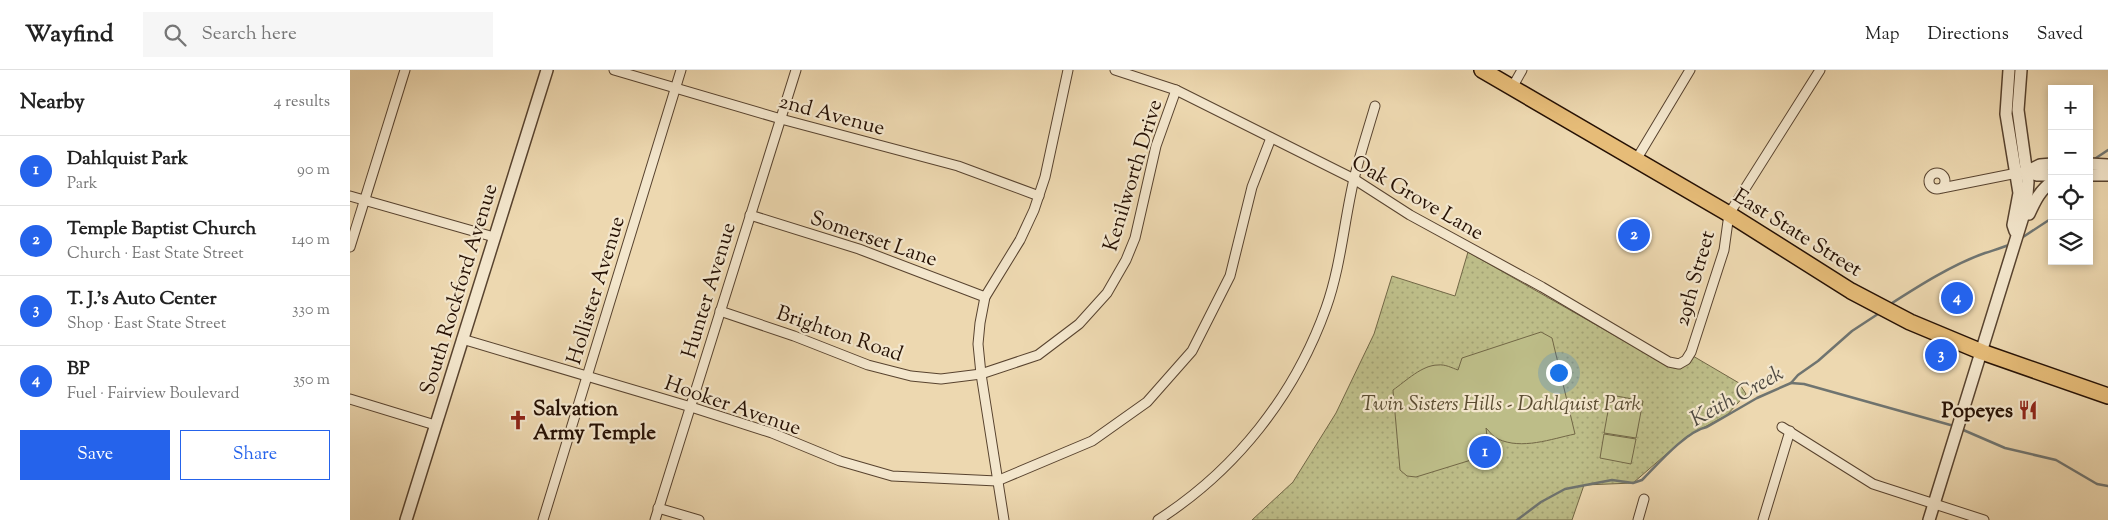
<!DOCTYPE html>
<html lang="en">
<head>
<meta charset="utf-8">
<style>
  :root { --surface:#fff; --page:#f6f6f6; --text:#222; --muted:#767676; --line:#e0e0e0; --accent:#2563eb }
  body { margin:0; font-family:"Sorts Mill Goudy",serif; background:var(--page); color:var(--text) }
  .controls { position:absolute; right:15px; top:15px; display:grid; overflow:hidden; border-radius:0px; box-shadow:0 2px 8px #0003 }
  .controls button { width:45px; height:45px; display:grid; place-items:center; padding:0; border:0; border-bottom:1px solid var(--line); background:var(--surface); color:var(--text); font:25px sans-serif }
  .you { position:absolute; left:1208px; top:302px; width:18px; height:18px; margin:-12px; border:4px solid #fff; border-radius:50%; background:#1a73e8; box-shadow:0 0 0 8px #1a73e833 }
  .badge { display:grid; place-items:center; width:32px; height:32px; border-radius:50%; background:var(--accent); color:#fff; font-size:16px; font-weight:700 }
  .pin { position:absolute; translate:-50% -50%; border:2px solid #fff; box-shadow:0 1px 5px #0006 }
  .list { margin:0; padding:0; list-style:none }
  h2 { display:flex; justify-content:space-between; align-items:center; height:65px; margin:0; padding:0 20px; font-size:21px }
  h2 small { font-size:16px; font-weight:400; color:var(--muted) }
  .list li { display:grid; grid-template-columns:32px 1fr auto; gap:15px; align-items:center; box-sizing:border-box; height:70px; padding:0 20px; border-top:1px solid var(--line) }
  .list b { display:block; font-size:19px; white-space:nowrap }
  .list p { margin:0; font-size:16px; white-space:nowrap; color:var(--muted) }
  .list em { font-size:16px; font-style:normal; color:var(--muted) }
  .actions { display:flex; gap:10px; padding:15px 20px }
  .actions a { flex:1; padding:11px 0; border:1px solid var(--accent); border-radius:0px; text-align:center; font-size:18px; color:var(--accent) }
  .actions .main { background:var(--accent); color:#fff }
  .icon { flex:none; width:28px; height:28px; fill:none; stroke:currentColor; stroke-width:2; stroke-linecap:round; stroke-linejoin:round }
  .map { position:relative; flex:none; width:1758px; height:450px; overflow:hidden }
  header { display:flex; align-items:center; gap:30px; box-sizing:border-box; height:70px; padding:0 25px; background:var(--surface); border-bottom:1px solid var(--line) }
  header strong { font-size:24px }
  nav { display:flex; gap:28px; margin-inline-start:auto; font-size:18px }
  .search { width:350px; height:45px; background:var(--page); display:flex; align-items:center; gap:12px; box-sizing:border-box; padding:0 18px; border-radius:0px; color:var(--muted); font-size:19px }
  main { display:flex }
  aside { flex:1; background:var(--surface) }
  .map>svg:first-child { display:block }
</style>
</head>
<body>
<header>
<strong>Wayfind</strong>
<div class="search"><svg class="icon" aria-label="search" viewBox="0 0 24 24"><circle cx="10" cy="10" r="6"/><path d="M15 15l6 6"/></svg>Search here</div>
<nav><a>Map</a><a>Directions</a><a>Saved</a></nav>
</header>
<main>
<aside>
<h2>Nearby<small>4 results</small></h2>
<ul class="list">
<li><span class="badge">1</span><div><b>Dahlquist Park</b><p>Park</p></div><em>90 m</em></li>
<li><span class="badge">2</span><div><b>Temple Baptist Church</b><p>Church · East State Street</p></div><em>140 m</em></li>
<li><span class="badge">3</span><div><b>T. J.'s Auto Center</b><p>Shop · East State Street</p></div><em>330 m</em></li>
<li><span class="badge">4</span><div><b>BP</b><p>Fuel · Fairview Boulevard</p></div><em>350 m</em></li>
</ul>
<div class="actions"><a class="main">Save</a><a>Share</a></div>
</aside>
<div class="map">
<svg width="1758" height="450" viewBox="0 0 1758 450">
  <defs>
    <pattern id="grass-dots" width="8" height="8" patternUnits="userSpaceOnUse" patternTransform="scale(1.25)"><rect width="8" height="8" fill="#bdbd88"/><path d="M2 2h.1M6 6h.1" fill="none" stroke="#a2a174" stroke-width="1.8" stroke-linecap="round"/></pattern>
  </defs>
  <rect width="100%" height="100%" fill="#edd8b0"/>
  <filter id="stains"><feTurbulence type="fractalNoise" baseFrequency=".004" numOctaves="4"/><feColorMatrix values="0 0 0 0 .2 0 0 0 0 .09 0 0 0 0 .02 0 0 0 .5 -.17"/></filter>
  <radialGradient id="worn" r=".72"><stop offset=".6" stop-color="#630" stop-opacity="0"/><stop offset="1" stop-color="#630" stop-opacity=".3"/></radialGradient>
  <polygon fill="url(#grass-dots)" stroke="#726746" points="1118,182 1320,297 1331,299 1343,286 1389,313 1396,324 1377,345 1336,367 1283,413 1234,415 1222,450 902,450 943,412 986,343 1024,264 1042,206 1105,226"/>
  <g fill="#bdbd88" stroke="#726746">
    <path d="M1191,262L1202,268L1225,364C1201,369 1172,380 1148,369C1143,367 1140,362 1136,358L1138,374L1134,386L1066,407L1057,406L1050,400L1043,320C1056,311 1072,295 1088,295C1095,294 1102,298 1108,300L1112,288Z"/>
    <polygon points="1261,325 1293,331 1286,368 1254,363"/>
    <polygon points="1254,364 1286,369 1281,394 1250,388"/>
  </g>
  <g fill="none" stroke-linecap="round" stroke-linejoin="round">
    <g stroke="#6f7470" stroke-width="2.5">
      <polyline points="1743,90 1758,80"/>
      <polyline points="1670,169 1702,148"/>
      <path d="M1539,235C1567,217 1603,194 1635,183C1644,180 1652,178 1661,174"/>
      <polyline points="1441,313 1454,314 1604,356"/>
      <polyline points="1611,359 1655,378 1706,390 1747,414 1758,416"/>
      <path d="M1167,450L1191,432L1215,419L1262,410L1283,413L1292,410C1307,395 1336,361 1357,357L1407,328L1441,313L1448,305L1468,291L1502,261L1531,242"/>
    </g>
    <defs>
      <g id="minor">
        <polyline points="264,0 431,49 608,96 689,126"/>
        <polyline points="765,0 826,20 1004,109 1060,145 1192,217 1319,292 1329,294 1336,290 1341,282 1374,180 1379,144 1470,0"/>
        <polyline points="1163,16 1172,0"/>
        <polyline points="1286,90 1340,0"/>
        <circle cx="1587" cy="111" r="8"/>
        <polyline points="1592,118 1672,102"/>
        <polyline points="0,126 144,167"/>
        <polyline points="400,145 509,179 635,227"/>
        <polyline points="0,177 55,0"/>
        <polyline points="370,241 444,266 518,295 561,306 591,309 631,304 688,285 729,254 757,223 776,190 785,168 806,76 826,20"/>
        <polyline points="112,269 341,337 422,363 490,391 542,406 647,411 742,371 797,332 842,281 880,206 902,117 921,68"/>
        <polyline points="0,329 85,355"/>
        <polyline points="1432,357 1523,414 1634,450"/>
        <polyline points="308,438 349,450"/>
        <polyline points="193,450 331,0"/>
        <polyline points="305,450 446,0"/>
        <polyline points="654,450 631,304 628,274 630,253 635,227 670,170 684,140 695,107 718,0"/>
        <path d="M808,450C886,400 945,325 976,238C991,196 994,151 1004,109C1010,84 1018,60 1025,36"/>
        <polyline points="1288,450 1294,429"/>
        <polyline points="1413,450 1440,361"/>
      </g>
      <g id="tertiary">
        <polyline points="1659,0 1656,44 1669,123 1663,155 1665,161"/>
        <polyline points="1739,94 1758,95"/>
        <polyline points="1676,102 1690,95 1702,94"/>
        <polyline points="1676,102 1687,105 1702,105"/>
        <polyline points="1739,105 1758,105"/>
        <path d="M1679,144C1685,131 1690,120 1702,112"/>
        <polyline points="56,450 197,0"/>
        <polyline points="1579,450 1676,137 1678,112 1668,40 1671,0"/>
      </g>
      <polyline id="primary" points="1132,0 1379,144 1501,221 1560,252 1632,282 1758,326"/>
    </defs>
    <use href="#minor" stroke="#58432f" stroke-width="11"/>
    <use href="#tertiary" stroke="#58432f" stroke-width="14"/>
    <use href="#primary" stroke="#261104" stroke-width="18"/>
    <use href="#minor" stroke="#f3e6cc" stroke-width="9"/>
    <use href="#tertiary" stroke="#f3e6cc" stroke-width="11"/>
    <use href="#primary" stroke="#e6bc78" stroke-width="15"/>
  </g>
  <defs>
    <symbol id="restaurant-bare" viewBox="-9 -9 18 18"><path d="M-5-6h1v4h1v-4h1v4h1v-4h1v5L-1.5 .5V6h-2V.5L-5-1ZM5-6V6H3V1.5H1.5Q1.5-4 5-6Z" fill="#8f2418" stroke="#f3e6cc" stroke-width="2.5" paint-order="stroke"/></symbol>
    <symbol id="church-bare" viewBox="-9 -9 18 18"><path d="M-1.2-6h2.4v3.5h3.3v2.4h-3.3V6h-2.4V-.1h-3.3v-2.4h3.3Z" fill="#8f2418" stroke="#f3e6cc" stroke-width="2.5" paint-order="stroke"/></symbol>
  </defs>
  <g fill-rule="evenodd">
    <use href="#restaurant-bare" x="1664" y="326" width="28" height="28"/>
    <use href="#church-bare" x="154" y="336" width="28" height="28"/>
  </g>
  <g text-anchor="middle" stroke-width="4.5" stroke-linejoin="round" paint-order="stroke">
    <g font-size="21" fill="#261104" stroke="#f3e6cc">
      <text transform="translate(482 44) rotate(15)" y="7">2nd Avenue</text>
      <text transform="translate(782 105) rotate(-73)" y="7">Kenilworth Drive</text>
      <text transform="translate(1068 127) rotate(30)" y="7">Oak Grove Lane</text>
      <text transform="translate(1448 162) rotate(32)" y="7">East State Street</text>
      <text transform="translate(524 168) rotate(19)" y="7">Somerset Lane</text>
      <text transform="translate(1344 208) rotate(-74)" y="7">29th Street</text>
      <text transform="translate(108 219) rotate(-73)" y="7">South Rockford Avenue</text>
      <text transform="translate(245 220) rotate(-73)" y="7">Hollister Avenue</text>
      <text transform="translate(358 220) rotate(-73)" y="7">Hunter Avenue</text>
      <text transform="translate(490 263) rotate(19)" y="7">Brighton Road</text>
      <text transform="translate(383 335) rotate(19)" y="7">Hooker Avenue</text>
    </g>
    <g font-size="21" font-style="italic" fill="#5b4d32" stroke="#f3e6cc">
      <text x="1151" y="340">Twin Sisters Hills - Dahlquist Park</text>
    </g>
    <g font-size="21" font-weight="bold" fill="#261104" stroke="#f3e6cc" text-anchor="start">
      <text x="183" y="345">Salvation<tspan x="183" dy="24">Army Temple</tspan></text>
      <text x="1663" y="347" text-anchor="end">Popeyes</text>
    </g>
    <g font-size="22" font-style="italic" fill="#504b43" stroke="#f3e6cc">
      <text transform="translate(1386 325) rotate(-29)" y="8">Keith Creek</text>
    </g>
  </g>
  <rect width="100%" height="100%" filter="url(#stains)"/>
  <rect width="100%" height="100%" fill="url(#worn)"/>
</svg>
<div class="controls">
<button>+</button>
<button>−</button>
<button><svg class="icon" aria-label="locate" viewBox="0 0 24 24"><circle cx="12" cy="12" r="6"/><path d="M12 2v4M12 18v4M2 12h4M18 12h4"/></svg></button>
<button><svg class="icon" aria-label="layers" viewBox="0 0 24 24"><path d="M12 4l9 5-9 5-9-5zM3 14l9 5 9-5"/></svg></button>
</div>
<div class="you"></div>
<div class="pin badge" style="left:1135px;top:382px">1</div>
<div class="pin badge" style="left:1284px;top:165px">2</div>
<div class="pin badge" style="left:1591px;top:285px">3</div>
<div class="pin badge" style="left:1607px;top:228px">4</div>
</div>
</main>
</body>
</html>
